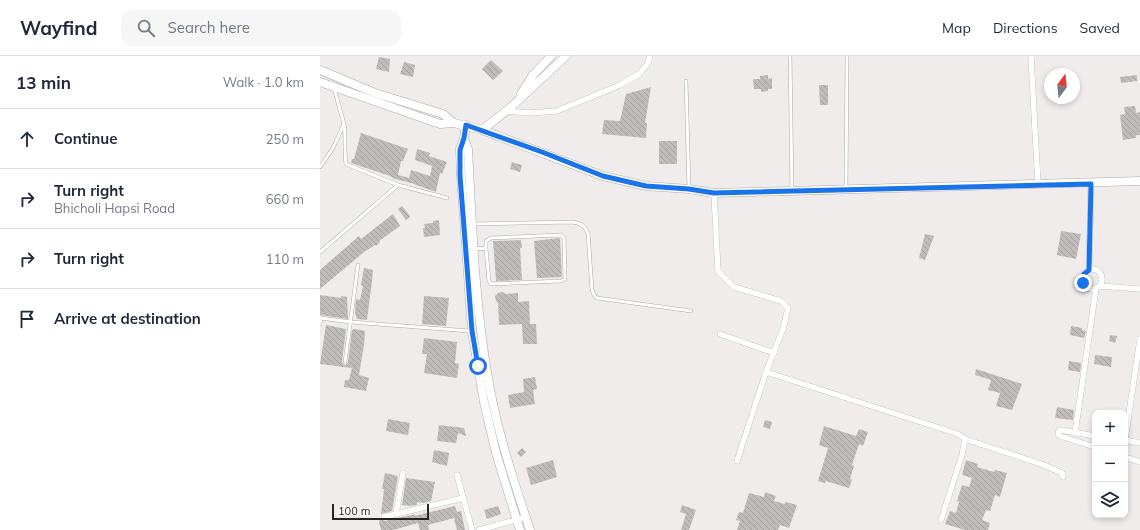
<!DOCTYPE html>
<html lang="en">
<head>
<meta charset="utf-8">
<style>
  :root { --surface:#fff; --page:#f6f6f7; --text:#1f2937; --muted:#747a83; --line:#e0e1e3 }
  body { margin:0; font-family:Mulish,sans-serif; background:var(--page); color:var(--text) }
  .controls { position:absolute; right:12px; bottom:12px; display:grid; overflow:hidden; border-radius:8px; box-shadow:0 2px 6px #0003 }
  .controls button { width:36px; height:36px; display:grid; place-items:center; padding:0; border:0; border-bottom:1px solid var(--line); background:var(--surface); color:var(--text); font:20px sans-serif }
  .compass { position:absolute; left:724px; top:12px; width:36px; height:36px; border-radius:50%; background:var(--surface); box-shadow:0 2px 6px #0003; rotate:15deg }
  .scale { position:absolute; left:12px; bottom:10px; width:97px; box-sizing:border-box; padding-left:4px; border:2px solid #262424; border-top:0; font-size:11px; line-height:14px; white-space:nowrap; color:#262424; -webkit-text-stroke:3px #fef9f9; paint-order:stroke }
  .stop { position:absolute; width:12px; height:12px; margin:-9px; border:3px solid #1a73e8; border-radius:50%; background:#fff }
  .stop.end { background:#1a73e8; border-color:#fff; box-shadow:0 1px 4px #0008 }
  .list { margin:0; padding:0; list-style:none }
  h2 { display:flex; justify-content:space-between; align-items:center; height:52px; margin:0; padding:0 16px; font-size:17px }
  h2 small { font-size:13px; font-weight:400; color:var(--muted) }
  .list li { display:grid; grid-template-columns:26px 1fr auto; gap:12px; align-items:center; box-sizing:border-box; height:60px; padding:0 16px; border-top:1px solid var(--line) }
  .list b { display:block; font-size:15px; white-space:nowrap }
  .list p { margin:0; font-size:13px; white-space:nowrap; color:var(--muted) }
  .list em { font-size:13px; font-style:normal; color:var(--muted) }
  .icon { flex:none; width:22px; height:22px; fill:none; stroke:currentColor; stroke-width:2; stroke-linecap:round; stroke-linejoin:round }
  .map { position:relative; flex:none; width:820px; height:474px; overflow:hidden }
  header { display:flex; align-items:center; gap:24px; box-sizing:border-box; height:56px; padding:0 20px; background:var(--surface); border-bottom:1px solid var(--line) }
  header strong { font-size:19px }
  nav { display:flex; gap:22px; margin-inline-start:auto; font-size:14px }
  .search { width:280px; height:36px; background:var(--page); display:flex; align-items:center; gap:10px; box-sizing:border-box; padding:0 14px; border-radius:12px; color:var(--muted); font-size:15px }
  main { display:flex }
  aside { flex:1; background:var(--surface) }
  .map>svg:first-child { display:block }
</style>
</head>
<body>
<header>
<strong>Wayfind</strong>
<div class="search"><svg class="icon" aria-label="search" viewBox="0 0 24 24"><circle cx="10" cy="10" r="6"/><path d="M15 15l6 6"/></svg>Search here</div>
<nav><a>Map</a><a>Directions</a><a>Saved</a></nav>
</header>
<main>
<aside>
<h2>13 min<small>Walk · 1.0 km</small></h2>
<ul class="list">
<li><svg class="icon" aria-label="ahead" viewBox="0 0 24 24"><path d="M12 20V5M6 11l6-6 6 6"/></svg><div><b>Continue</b></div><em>250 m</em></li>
<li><svg class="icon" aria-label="right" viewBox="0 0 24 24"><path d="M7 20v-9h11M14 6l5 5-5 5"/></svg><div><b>Turn right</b><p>Bhicholi Hapsi Road</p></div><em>660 m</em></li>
<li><svg class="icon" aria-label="right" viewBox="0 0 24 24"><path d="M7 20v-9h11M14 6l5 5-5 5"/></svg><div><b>Turn right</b></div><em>110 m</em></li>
<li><svg class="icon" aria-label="arrive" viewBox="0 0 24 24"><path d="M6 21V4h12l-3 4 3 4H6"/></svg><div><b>Arrive at destination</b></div></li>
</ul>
</aside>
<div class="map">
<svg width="820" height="474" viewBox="0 0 820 474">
  <defs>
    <pattern id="building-back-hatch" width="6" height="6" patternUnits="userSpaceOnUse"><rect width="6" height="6" fill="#c0bcbc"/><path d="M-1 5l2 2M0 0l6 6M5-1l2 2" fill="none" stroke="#a5a1a1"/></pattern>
  </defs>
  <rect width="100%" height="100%" fill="#f0ecec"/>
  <g fill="url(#building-back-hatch)">
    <polygon points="59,1 70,3 69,16 56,13"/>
    <polygon points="171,4 183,15 173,24 162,13"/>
    <polygon points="84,6 95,9 93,21 80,18"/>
    <polygon points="448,19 448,23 452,22 452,33 448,33 448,35 441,36 441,33 434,33 433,23 440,23 440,20"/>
    <polygon points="817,19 817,25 801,27 800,21"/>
    <polygon points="499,29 508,29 508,49 500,49"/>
    <polygon points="331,31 325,67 327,67 326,82 282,78 284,64 300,65 306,38"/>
    <polygon points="815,50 816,57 820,56 820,79 816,79 816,82 803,84 800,59 805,58 804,51"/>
    <polygon points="41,77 88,93 83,105 81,105 78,119 89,122 91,114 110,120 112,110 95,104 97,93 110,97 109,100 127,106 122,118 120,117 116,136 91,127 75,123 70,120 31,107 32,103 34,103"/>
    <rect x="339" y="85" width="18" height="23"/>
    <polygon points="192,106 202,109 200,116 190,113"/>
    <polygon points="82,150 83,151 90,160 90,161 86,164 78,153"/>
    <polygon points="73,158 80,170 59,185 60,186 56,190 55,189 44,196 0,233 0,214 39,180 41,183"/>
    <polygon points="119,164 120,179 104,181 103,172 105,172 104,168 113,167 113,165"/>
    <polygon points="741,175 761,178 756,203 737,199"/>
    <polygon points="605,178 614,180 605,204 599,202"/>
    <polygon points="239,182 240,183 242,221 217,222 214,185"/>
    <polygon points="201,184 202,192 200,192 202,224 176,225 173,185"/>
    <polygon points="44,212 53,214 52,225 47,264 37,263 35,257 36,243 40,244 43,230 41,229"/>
    <polygon points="182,236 186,238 198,237 198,246 209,245 210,268 216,268 217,288 203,288 202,268 179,269 178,247 176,245 175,240 178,237"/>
    <polygon points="0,239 21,242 21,240 27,241 28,263 0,259"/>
    <polygon points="104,240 129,242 126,270 102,268"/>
    <polygon points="6,269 26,273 22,306 24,309 26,309 28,306 32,274 35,273 45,275 44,289 39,319 49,322 46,335 24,331 25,324 29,324 32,312 0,308"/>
    <polygon points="751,270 762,272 762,274 766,275 764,282 750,279"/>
    <polygon points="790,279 797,280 795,287 789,285"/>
    <polygon points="104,282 137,286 135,307 139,308 137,322 104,317 107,298 102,298"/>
    <polygon points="775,299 792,301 791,311 774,308"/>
    <polygon points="749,305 761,307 760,316 748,314"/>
    <polygon points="656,313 702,328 692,354 676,350 680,337 668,334 671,324 655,319"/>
    <polygon points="215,321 217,333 213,334 215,348 190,352 188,339 204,336 203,323"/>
    <polygon points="737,351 754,354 753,364 735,362"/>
    <polygon points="68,363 90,367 88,379 66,375"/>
    <polygon points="445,364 452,366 450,373 443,371"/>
    <polygon points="119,369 144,372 146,380 138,377 136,387 117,385"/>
    <polygon points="504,370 536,380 539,373 548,376 543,390 539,388 532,409 534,410 530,423 532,424 529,432 506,425 505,427 498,425 508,392 499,389"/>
    <polygon points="202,392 206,396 201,401 197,397"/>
    <polygon points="114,394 129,397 127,410 112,406"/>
    <polygon points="233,404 237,421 211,429 206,412"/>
    <polygon points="646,404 658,408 657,411 674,416 675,414 687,417 680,441 675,439 670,455 666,454 662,464 670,467 668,474 645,474 625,468 630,455 636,457 639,446 637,445 642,429 649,431 652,422 642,419"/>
    <polygon points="65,417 78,420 72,455 61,458 64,433 62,433"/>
    <polygon points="86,422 115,426 111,445 103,447 97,446 97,449 90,450 82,449"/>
    <polygon points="445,436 456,440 454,445 465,448 466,446 477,449 469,472 460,469 458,474 417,474 420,465 416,464 419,456 423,457 429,437 444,441"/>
    <polygon points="362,449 376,454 369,474 361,474 366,458 360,456"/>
    <polygon points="135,450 137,456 141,455 145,474 137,474 134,462 108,469 109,474 100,474 98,467 73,474 61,474 59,466 60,463 65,465 95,458 94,460"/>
    <polygon points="178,450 181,458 167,463 164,454"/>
  </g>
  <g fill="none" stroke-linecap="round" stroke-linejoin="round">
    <defs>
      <g id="lane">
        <polyline points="470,0 472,134"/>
        <polyline points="366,25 369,133"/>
        <path d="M24,68C26,81 24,95 26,108L78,129L127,142"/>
        <polyline points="0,111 13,92 24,68 14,32"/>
        <polyline points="526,132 527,0"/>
        <path d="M152,168L252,166C260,167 264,169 268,177L272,234L274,239L277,242L371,255"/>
        <polyline points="154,192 166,193 166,185 171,182 240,179 244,182 245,223 241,225 171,228 169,225 166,193"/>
        <polyline points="0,196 78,129"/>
        <polyline points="0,262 31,266 150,275"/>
        <polyline points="0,268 1,262"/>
        <polyline points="25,306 38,209"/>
      </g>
      <g id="street">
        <polyline points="711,0 718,129"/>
        <polyline points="186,55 208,57 237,55 300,29 319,18 328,7 330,0"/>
        <polyline points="394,137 398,215 414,231 461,245 468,252 463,273 446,316 417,405"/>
        <circle cx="772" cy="223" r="10"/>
        <polyline points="769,214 771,128"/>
        <polyline points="779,230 820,233"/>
        <polyline points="400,278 454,297"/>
        <polyline points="446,316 638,378 645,383 642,399 621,464"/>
        <polyline points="755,377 776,232"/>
        <polyline points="775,380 741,374 739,375 738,378 740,380 775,391"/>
        <polyline points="645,383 724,409 742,417 743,421"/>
        <polyline points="805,384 820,283"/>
        <polyline points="805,384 820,387"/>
        <polyline points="805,401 820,406"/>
        <polyline points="137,419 152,474"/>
        <polyline points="76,458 83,417"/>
        <polyline points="64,461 143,442"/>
        <polyline points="159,474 206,461"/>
      </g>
      <g id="secondary">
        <polyline points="0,14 55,37 123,58 134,67"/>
        <polyline points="0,26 120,68 134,67 162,74 283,120 326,130 369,133 394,137 820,125"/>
        <polyline points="201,38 213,19 231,0"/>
        <polyline points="146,69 144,83 140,93 141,120 152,275 164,346 176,397 200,474"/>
        <polyline points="162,74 190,52 246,0"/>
        <path d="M144,83L148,93C152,171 155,251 169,328C178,378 194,426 210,474"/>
      </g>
    </defs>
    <use href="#lane" stroke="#ada9a9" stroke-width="4"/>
    <use href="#street" stroke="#ada9a9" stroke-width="6"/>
    <use href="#secondary" stroke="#ada9a9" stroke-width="9"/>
    <use href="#lane" stroke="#fff" stroke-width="3"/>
    <use href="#street" stroke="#fff" stroke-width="5.5"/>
    <use href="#secondary" stroke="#fff" stroke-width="8"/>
  </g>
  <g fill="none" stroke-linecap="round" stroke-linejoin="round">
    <polyline stroke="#1a73e8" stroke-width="5" points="158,310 152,275 140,120 140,94 144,82 146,69 222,96 283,120 326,130 369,133 394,137 771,128 769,214 764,218 763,227"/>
  </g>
</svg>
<div class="controls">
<button>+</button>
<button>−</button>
<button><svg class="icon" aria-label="layers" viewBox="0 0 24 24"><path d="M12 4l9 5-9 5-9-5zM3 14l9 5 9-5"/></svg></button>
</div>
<svg class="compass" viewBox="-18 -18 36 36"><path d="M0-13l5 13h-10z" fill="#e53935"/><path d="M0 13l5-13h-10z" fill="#747a83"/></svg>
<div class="scale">100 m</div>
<div class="stop" style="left:158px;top:310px"></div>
<div class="stop end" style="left:763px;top:227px"></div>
</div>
</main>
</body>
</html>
